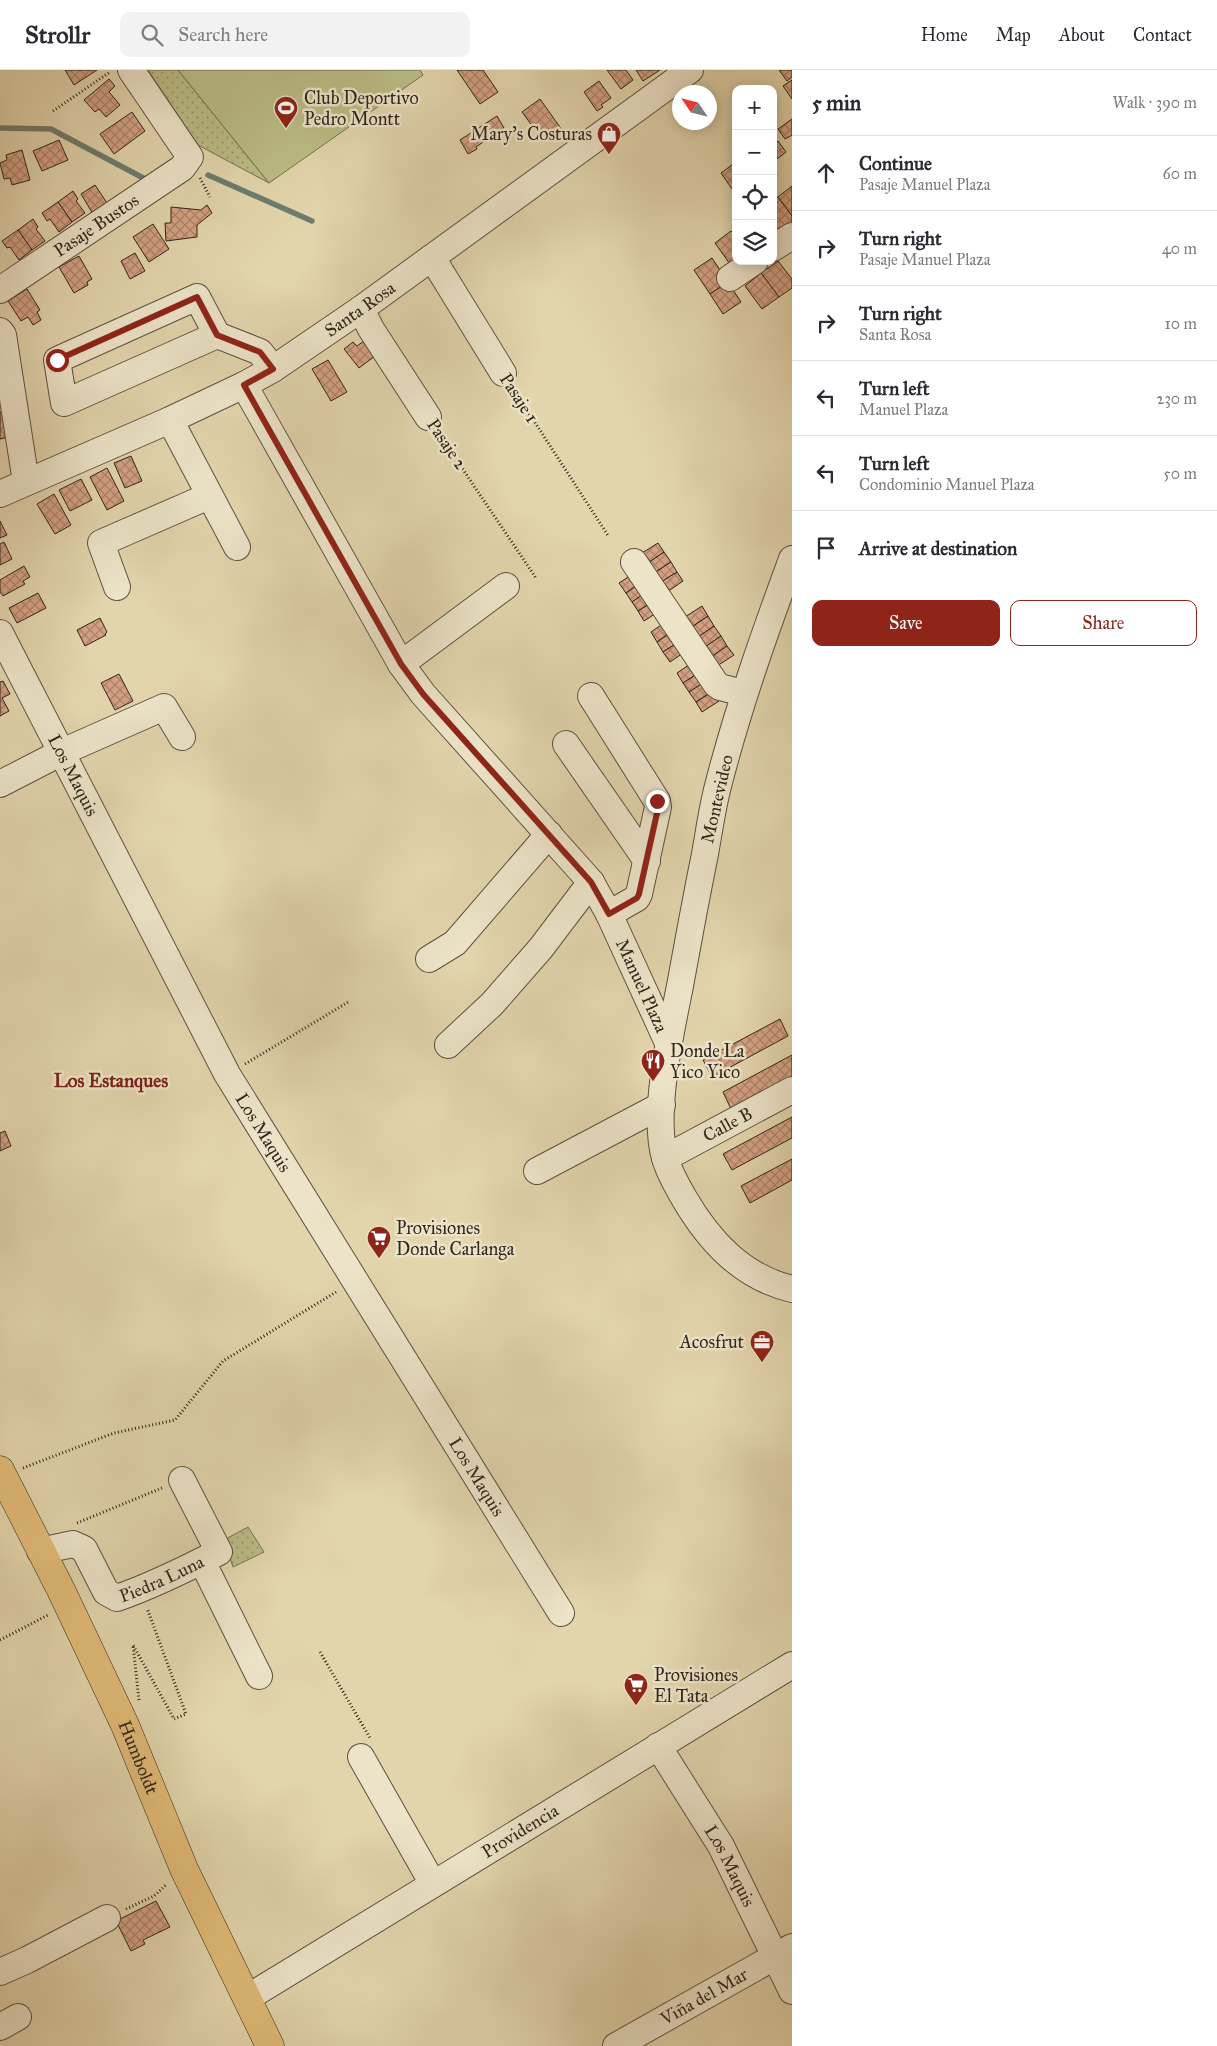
<!DOCTYPE html>
<html lang="en">
<head>
<meta charset="utf-8">
<style>
  :root { --surface:#fff; --page:#f2f2f3; --text:#2b2b33; --muted:#7c7c81; --line:#e1e1e2; --accent:#8f2418 }
  body { margin:0; font-family:"IM FELL Great Primer",serif; background:var(--page); color:var(--text) }
  .controls { position:absolute; right:15px; top:15px; display:grid; overflow:hidden; border-radius:10px; box-shadow:0 2px 12px #0003 }
  .controls button { width:45px; height:45px; display:grid; place-items:center; padding:0; border:0; border-bottom:1px solid var(--line); background:var(--surface); color:var(--text); font:25px sans-serif }
  .compass { position:absolute; left:672px; top:15px; width:45px; height:45px; border-radius:50%; background:var(--surface); box-shadow:0 2px 12px #0003; rotate:305deg }
  .stop { position:absolute; width:15px; height:15px; margin:-11px; border:4px solid #8f2418; border-radius:50%; background:#fff }
  .stop.end { background:#8f2418; border-color:#fff; box-shadow:0 1px 5px #0008 }
  .list { margin:0; padding:0; list-style:none }
  h2 { display:flex; justify-content:space-between; align-items:center; height:65px; margin:0; padding:0 20px; font-size:21px }
  h2 small { font-size:16px; font-weight:400; color:var(--muted) }
  .list li { display:grid; grid-template-columns:32px 1fr auto; gap:15px; align-items:center; box-sizing:border-box; height:75px; padding:0 20px; border-top:1px solid var(--line) }
  .list b { display:block; font-size:19px; white-space:nowrap }
  .list p { margin:0; font-size:16px; white-space:nowrap; color:var(--muted) }
  .list em { font-size:16px; font-style:normal; color:var(--muted) }
  .actions { display:flex; gap:10px; padding:15px 20px }
  .actions a { flex:1; padding:11px 0; border:1px solid var(--accent); border-radius:10px; text-align:center; font-size:18px; color:var(--accent) }
  .actions .main { background:var(--accent); color:#fff }
  .icon { flex:none; width:28px; height:28px; fill:none; stroke:currentColor; stroke-width:2; stroke-linecap:round; stroke-linejoin:round }
  .map { position:relative; flex:none; width:792px; height:1976px; overflow:hidden }
  header { display:flex; align-items:center; gap:30px; box-sizing:border-box; height:70px; padding:0 25px; background:var(--surface); border-bottom:1px solid var(--line) }
  header strong { font-size:24px }
  nav { display:flex; gap:28px; margin-inline-start:auto; font-size:18px }
  .search { width:350px; height:45px; background:var(--page); display:flex; align-items:center; gap:12px; box-sizing:border-box; padding:0 18px; border-radius:10px; color:var(--muted); font-size:19px }
  main { display:flex }
  aside { flex:1; background:var(--surface) }
  .map>svg:first-child { display:block }
</style>
</head>
<body>
<header>
<strong>Strollr</strong>
<div class="search"><svg class="icon" aria-label="search" viewBox="0 0 24 24"><circle cx="10" cy="10" r="6"/><path d="M15 15l6 6"/></svg>Search here</div>
<nav><a>Home</a><a>Map</a><a>About</a><a>Contact</a></nav>
</header>
<main>
<div class="map">
<svg width="792" height="1976" viewBox="0 0 792 1976">
  <defs>
    <pattern id="grass-dots" width="8" height="8" patternUnits="userSpaceOnUse" patternTransform="scale(1.25)"><rect width="8" height="8" fill="#babb84"/><path d="M2 2h.1M6 6h.1" fill="none" stroke="#98986b" stroke-width="1.8" stroke-linecap="round"/></pattern>
    <pattern id="building-cross-hatch" width="8" height="8" patternUnits="userSpaceOnUse" patternTransform="scale(1.25)"><rect width="8" height="8" fill="#d3a081"/><path d="M0 0l8 8M0 8l8-8" fill="none" stroke="#ac8269"/></pattern>
  </defs>
  <rect width="100%" height="100%" fill="#e2d4ab"/>
  <filter id="stains"><feTurbulence type="fractalNoise" baseFrequency=".004" numOctaves="4"/><feColorMatrix values="0 0 0 0 .2 0 0 0 0 .09 0 0 0 0 .02 0 0 0 .5 -.17"/></filter>
  <radialGradient id="worn" r=".72"><stop offset=".6" stop-color="#630" stop-opacity="0"/><stop offset="1" stop-color="#630" stop-opacity=".3"/></radialGradient>
  <g fill="url(#grass-dots)" stroke="#747050">
    <polygon points="148,0 178,0 269,113 198,75"/>
    <polygon points="248,1457 264,1482 233,1497 224,1470"/>
  </g>
  <polygon fill="#babb84" stroke="#747050" points="178,0 420,0 423,5 269,113"/>
  <g fill="none" stroke-linecap="round" stroke-linejoin="round">
    <g stroke="#6c7d6e" stroke-width="5.5">
      <polyline points="0,58 51,59 147,110"/>
      <polyline points="208,105 312,151"/>
    </g>
  </g>
  <g fill="url(#building-cross-hatch)" stroke="#2e251b">
    <polygon points="65,0 97,0 74,15"/>
    <polygon points="457,0 483,0 498,22 480,34"/>
    <polygon points="607,0 626,0 633,10 621,19"/>
    <polygon points="636,0 660,0 643,11"/>
    <polygon points="779,0 792,0 792,7 787,11"/>
    <polygon points="109,9 115,16 109,22 120,35 106,47 99,39 95,42 84,30"/>
    <polygon points="792,10 792,29 783,16"/>
    <polygon points="599,11 611,28 601,35 603,37 597,41 584,22"/>
    <polygon points="540,29 562,60 544,72 522,42"/>
    <polygon points="132,42 145,61 114,84 100,64"/>
    <polygon points="497,46 504,58 476,77 477,79 468,84 460,70"/>
    <polygon points="792,49 792,65 785,69 778,59"/>
    <polygon points="59,70 68,90 42,101 33,81"/>
    <polygon points="778,71 786,82 773,92 773,75"/>
    <polygon points="22,80 30,110 12,115 10,108 4,109 0,93 7,90 6,85"/>
    <polygon points="736,92 736,117 732,119 721,103"/>
    <polygon points="95,115 111,139 96,149 81,124"/>
    <polygon points="792,116 792,146 778,127"/>
    <polygon points="73,121 78,129 76,131 85,143 72,152 58,132"/>
    <polygon points="778,127 792,146 792,153 778,163 773,156 773,130"/>
    <polygon points="58,132 72,152 59,162 50,149 47,151 42,143"/>
    <polygon points="207,135 212,143 197,155 197,167 166,171 165,153 171,153 171,137 201,140"/>
    <polygon points="33,149 38,157 36,159 45,171 32,180 18,160"/>
    <polygon points="153,154 169,179 149,192 133,167"/>
    <polygon points="18,160 32,180 19,190 10,177 7,178 2,171"/>
    <polygon points="731,161 736,166 736,191 732,197 715,173"/>
    <polygon points="135,183 145,201 130,209 121,191"/>
    <polygon points="79,186 92,209 87,212 88,215 74,223 59,197"/>
    <polygon points="712,188 728,212 710,224 694,200"/>
    <polygon points="778,191 792,209 792,218 779,227 761,203"/>
    <polygon points="761,203 779,227 762,239 745,216"/>
    <polygon points="728,212 741,232 723,244 710,224"/>
    <polygon points="27,219 40,240 37,242 41,250 33,255 28,247 21,251 8,231"/>
    <polygon points="364,271 375,286 359,298 344,279 353,272 357,276"/>
    <polygon points="328,290 347,322 331,331 312,299"/>
    <polygon points="0,342 2,342 9,367 0,369"/>
    <polygon points="131,386 142,411 125,418 114,393"/>
    <polygon points="107,398 124,431 107,440 90,407"/>
    <polygon points="81,409 92,430 70,441 59,420"/>
    <polygon points="54,424 71,455 55,464 37,434"/>
    <polygon points="0,451 7,465 0,468"/>
    <polygon points="4,472 12,489 0,495 0,474"/>
    <polygon points="658,473 664,482 648,493 642,483"/>
    <polygon points="664,482 671,492 654,503 648,493"/>
    <polygon points="671,492 677,502 661,512 654,503"/>
    <polygon points="24,496 30,507 23,511 25,514 3,526 0,522 0,510"/>
    <polygon points="636,502 642,512 626,523 619,513"/>
    <polygon points="677,502 683,511 667,522 661,512"/>
    <polygon points="642,512 648,521 632,532 626,523"/>
    <polygon points="648,521 654,531 638,541 632,532"/>
    <polygon points="38,523 46,538 17,553 9,538"/>
    <polygon points="654,531 661,540 644,551 638,541"/>
    <polygon points="702,536 708,546 692,557 685,547"/>
    <polygon points="708,546 714,556 698,567 692,557"/>
    <polygon points="100,548 107,562 105,564 106,565 85,576 77,560"/>
    <polygon points="667,551 673,561 657,572 651,562"/>
    <polygon points="714,556 721,566 705,577 698,567"/>
    <polygon points="673,561 680,571 663,582 657,572"/>
    <polygon points="721,566 727,576 711,587 705,577"/>
    <polygon points="680,571 686,581 670,592 663,582"/>
    <polygon points="727,576 734,585 717,596 711,587"/>
    <polygon points="693,592 700,602 683,613 677,603"/>
    <polygon points="700,602 706,611 689,622 683,613"/>
    <polygon points="119,604 133,631 115,640 101,613"/>
    <polygon points="3,611 10,624 2,628 9,641 0,646 0,612"/>
    <polygon points="706,611 712,622 696,632 689,622"/>
    <polygon points="712,622 719,631 702,642 696,632"/>
    <polygon points="780,949 788,966 712,1007 703,990"/>
    <polygon points="792,985 792,1006 731,1039 723,1022"/>
    <polygon points="792,1047 792,1068 732,1100 723,1084"/>
    <polygon points="5,1061 11,1076 0,1081 0,1063"/>
    <polygon points="792,1089 792,1110 750,1133 741,1116"/>
    <polygon points="156,1831 170,1857 143,1870 145,1874 131,1881 116,1851"/>
  </g>
  <g fill="none" stroke-linecap="round" stroke-linejoin="round">
    <defs>
      <g id="minor">
        <polyline points="773,178 792,166"/>
        <polyline points="431,188 439,199 503,303"/>
        <polyline points="730,208 755,191"/>
        <path id="s1" d="M0,220L182,98L190,87L131,0"/>
        <polyline points="361,239 371,259 428,347"/>
        <polyline points="0,261 3,265 26,412"/>
        <polyline points="217,265 64,333 57,290 197,227 217,265 260,282 273,299"/>
        <path id="s2" d="M244,315L401,594L423,624L591,812L609,844L669,975"/>
        <polyline points="170,350 237,477"/>
        <path id="s3" d="M0,424L170,350L244,315L273,299L361,239L690,0"/>
        <path d="M792,489C764,565 738,638 718,716C712,739 709,762 705,784C696,828 688,872 680,916C671,961 652,1044 665,1088C669,1102 677,1116 684,1128C709,1171 742,1207 792,1219"/>
        <polyline points="634,492 716,614 720,617 743,623"/>
        <polyline points="117,517 101,473 209,426"/>
        <path id="s4" d="M0,563L227,1004L561,1543"/>
        <polyline points="401,594 506,516"/>
        <polyline points="591,626 657,731 658,737 639,824 637,828 609,844"/>
        <polyline points="566,674 647,791"/>
        <polyline points="0,714 62,682 164,637 182,667"/>
        <polyline points="429,889 455,873 549,764"/>
        <polyline points="448,975 492,934 541,878 591,812"/>
        <path id="s5" d="M665,1088L792,1020"/>
        <polyline points="537,1101 662,1035"/>
        <path id="s6" d="M40,1481L73,1474L84,1479L106,1522L117,1528C152,1516 186,1499 219,1482L182,1410"/>
        <polyline points="202,1491 259,1606"/>
        <path id="s7" d="M658,1676L721,1776L792,1921"/>
        <polyline points="361,1687 433,1814"/>
        <polyline points="0,1902 27,1890 107,1848"/>
        <path id="s8" d="M247,1928L792,1595"/>
        <polyline points="0,1957 18,1947"/>
        <path id="s9" d="M616,1976L792,1877"/>
      </g>
      <g id="major">
        <path id="s10" d="M0,1400L61,1520L125,1655L184,1799L270,1976"/>
      </g>
    </defs>
    <use href="#minor" stroke="#5b513f" stroke-width="28"/>
    <use href="#major" stroke="#2e251b" stroke-width="29"/>
    <g stroke="#2e251b" stroke-width="3" stroke-dasharray="1 2.5" stroke-linecap="butt">
      <polyline points="53,41 110,2"/>
      <polyline points="200,108 210,127"/>
      <polyline points="514,320 609,467"/>
      <polyline points="439,364 536,508"/>
      <polyline points="245,994 350,931"/>
      <polyline points="23,1398 114,1363 175,1350 223,1291 336,1222"/>
      <polyline points="77,1453 162,1418"/>
      <polyline points="0,1570 48,1545"/>
      <polyline points="320,1582 370,1668"/>
      <polyline points="139,1630 133,1575 174,1649 186,1644 147,1538"/>
      <polyline points="126,1839 154,1826 167,1814"/>
    </g>
    <use href="#minor" stroke="#ece3c8" stroke-width="26"/>
    <use href="#major" stroke="#e1ba76" stroke-width="28"/>
  </g>
  <g fill="none" stroke-linecap="round" stroke-linejoin="round">
    <polyline stroke="#8f2418" stroke-width="6" points="57,290 197,227 217,265 260,282 273,299 244,315 401,594 423,624 591,812 609,844 637,828 639,824 657,743 657,731"/>
  </g>
  <defs>
    <symbol id="stadium-pin" viewBox="-11 -11 22 30"><path d="M0 17L-7.5 6A9.5 9.5 0 1 1 7.5 6Z" fill="#8f2418" stroke="#ece3c8"/><path d="M0-5a6.5 5 0 1 0 0 10a6.5 5 0 1 0 0-10ZM-3.5-1.8h7v3.6h-7Z" fill="#fff"/></symbol>
    <symbol id="shop-pin" viewBox="-11 -11 22 30"><path d="M0 17L-7.5 6A9.5 9.5 0 1 1 7.5 6Z" fill="#8f2418" stroke="#ece3c8"/><path d="M-5-2.5h2.3a2.7 3.5 0 0 1 5.4 0H5L5.5 6h-11ZM-1.5-2.5h3a1.5 2.3 0 0 0-3 0Z" fill="#fff"/></symbol>
    <symbol id="restaurant-pin" viewBox="-11 -11 22 30"><path d="M0 17L-7.5 6A9.5 9.5 0 1 1 7.5 6Z" fill="#8f2418" stroke="#ece3c8"/><path d="M-5-6h1v4h1v-4h1v4h1v-4h1v5L-1.5 .5V6h-2V.5L-5-1ZM5-6V6H3V1.5H1.5Q1.5-4 5-6Z" fill="#fff"/></symbol>
    <symbol id="supermarket-pin" viewBox="-11 -11 22 30"><path d="M0 17L-7.5 6A9.5 9.5 0 1 1 7.5 6Z" fill="#8f2418" stroke="#ece3c8"/><path d="M-6-5.5h2.5l.6 2H6L4.5 2H-2.5L-4.4-4H-6ZM-1.5 3.2a1.3 1.3 0 1 0 .1 0ZM3 3.2a1.3 1.3 0 1 0 .1 0Z" fill="#fff"/></symbol>
    <symbol id="office-pin" viewBox="-11 -11 22 30"><path d="M0 17L-7.5 6A9.5 9.5 0 1 1 7.5 6Z" fill="#8f2418" stroke="#ece3c8"/><path d="M-6-3h4V-5.5h4V-3h4V5H-6ZM-1-4.5V-3h2v-1.5ZM-6 0V1H6V0Z" fill="#fff"/></symbol>
  </defs>
  <g fill-rule="evenodd">
    <use href="#stadium-pin" x="272" y="24" width="28" height="38"/>
    <use href="#shop-pin" x="595" y="50" width="28" height="38"/>
    <use href="#restaurant-pin" x="639" y="977" width="28" height="38"/>
    <use href="#supermarket-pin" x="365" y="1154" width="28" height="38"/>
    <use href="#office-pin" x="748" y="1258" width="28" height="38"/>
    <use href="#supermarket-pin" x="622" y="1601" width="28" height="38"/>
  </g>
  <g text-anchor="middle" stroke-width="5" stroke-linejoin="round" paint-order="stroke">
    <g font-size="18" fill="#2e251b" stroke="#ece3c8" text-anchor="start">
      <text x="304" y="34">Club Deportivo<tspan x="304" dy="21">Pedro Montt</tspan></text>
      <text x="592" y="70" text-anchor="end">Mary's Costuras</text>
      <text x="670" y="987">Donde La<tspan x="670" dy="21">Yico Yico</tspan></text>
      <text x="396" y="1164">Provisiones<tspan x="396" dy="21">Donde Carlanga</tspan></text>
      <text x="744" y="1278" text-anchor="end">Acosfrut</text>
      <text x="654" y="1611">Provisiones<tspan x="654" dy="21">El Tata</tspan></text>
    </g>
    <g font-size="18" fill="#2e251b" stroke="#ece3c8">
      <text dy="6" stroke="none"><textPath href="#s1" startOffset="116">Pasaje Bustos</textPath></text>
      <text dy="6" stroke="none"><textPath href="#s3" startOffset="406">Santa Rosa</textPath></text>
      <text transform="translate(519 328) rotate(57)" y="6">Pasaje 1</text>
      <text transform="translate(447 374) rotate(56)" y="6">Pasaje 2</text>
      <text dy="6" stroke="none"><textPath href="#s4" startOffset="160">Los Maquis</textPath></text>
      <text transform="translate(717 729) rotate(-77)" y="6">Montevideo</text>
      <text dy="6" stroke="none"><textPath href="#s2" startOffset="725">Manuel Plaza</textPath></text>
      <text dy="6" stroke="none"><textPath href="#s5" startOffset="71">Calle B</textPath></text>
      <text dy="6" stroke="none"><textPath href="#s4" startOffset="565">Los Maquis</textPath></text>
      <text dy="6" stroke="none"><textPath href="#s4" startOffset="970">Los Maquis</textPath></text>
      <text dy="6" stroke="none"><textPath href="#s6" startOffset="155">Piedra Luna</textPath></text>
      <text dy="6" stroke="none"><textPath href="#s10" startOffset="319">Humboldt</textPath></text>
      <text dy="6" stroke="none"><textPath href="#s8" startOffset="320">Providencia</textPath></text>
      <text dy="6" stroke="none"><textPath href="#s7" startOffset="140">Los Maquis</textPath></text>
      <text dy="6" stroke="none"><textPath href="#s9" startOffset="101">Viña del Mar</textPath></text>
    </g>
    <g font-size="19" font-weight="bold" fill="#7a1f14" stroke="#ece3c8">
      <text x="111" y="1017">Los Estanques</text>
    </g>
  </g>
  <rect width="100%" height="100%" filter="url(#stains)"/>
  <rect width="100%" height="100%" fill="url(#worn)"/>
</svg>
<div class="controls">
<button>+</button>
<button>−</button>
<button><svg class="icon" aria-label="locate" viewBox="0 0 24 24"><circle cx="12" cy="12" r="6"/><path d="M12 2v4M12 18v4M2 12h4M18 12h4"/></svg></button>
<button><svg class="icon" aria-label="layers" viewBox="0 0 24 24"><path d="M12 4l9 5-9 5-9-5zM3 14l9 5 9-5"/></svg></button>
</div>
<svg class="compass" viewBox="-18 -18 36 36"><path d="M0-13l5 13h-10z" fill="#e53935"/><path d="M0 13l5-13h-10z" fill="#7c7c81"/></svg>
<div class="stop" style="left:57px;top:290px"></div>
<div class="stop end" style="left:657px;top:731px"></div>
</div>
<aside>
<h2>5 min<small>Walk · 390 m</small></h2>
<ul class="list">
<li><svg class="icon" aria-label="ahead" viewBox="0 0 24 24"><path d="M12 20V5M6 11l6-6 6 6"/></svg><div><b>Continue</b><p>Pasaje Manuel Plaza</p></div><em>60 m</em></li>
<li><svg class="icon" aria-label="right" viewBox="0 0 24 24"><path d="M7 20v-9h11M14 6l5 5-5 5"/></svg><div><b>Turn right</b><p>Pasaje Manuel Plaza</p></div><em>40 m</em></li>
<li><svg class="icon" aria-label="right" viewBox="0 0 24 24"><path d="M7 20v-9h11M14 6l5 5-5 5"/></svg><div><b>Turn right</b><p>Santa Rosa</p></div><em>10 m</em></li>
<li><svg class="icon" aria-label="left" viewBox="0 0 24 24"><path d="M17 20v-9H6M10 6l-5 5 5 5"/></svg><div><b>Turn left</b><p>Manuel Plaza</p></div><em>230 m</em></li>
<li><svg class="icon" aria-label="left" viewBox="0 0 24 24"><path d="M17 20v-9H6M10 6l-5 5 5 5"/></svg><div><b>Turn left</b><p>Condominio Manuel Plaza</p></div><em>50 m</em></li>
<li><svg class="icon" aria-label="arrive" viewBox="0 0 24 24"><path d="M6 21V4h12l-3 4 3 4H6"/></svg><div><b>Arrive at destination</b></div></li>
</ul>
<div class="actions"><a class="main">Save</a><a>Share</a></div>
</aside>
</main>
</body>
</html>
